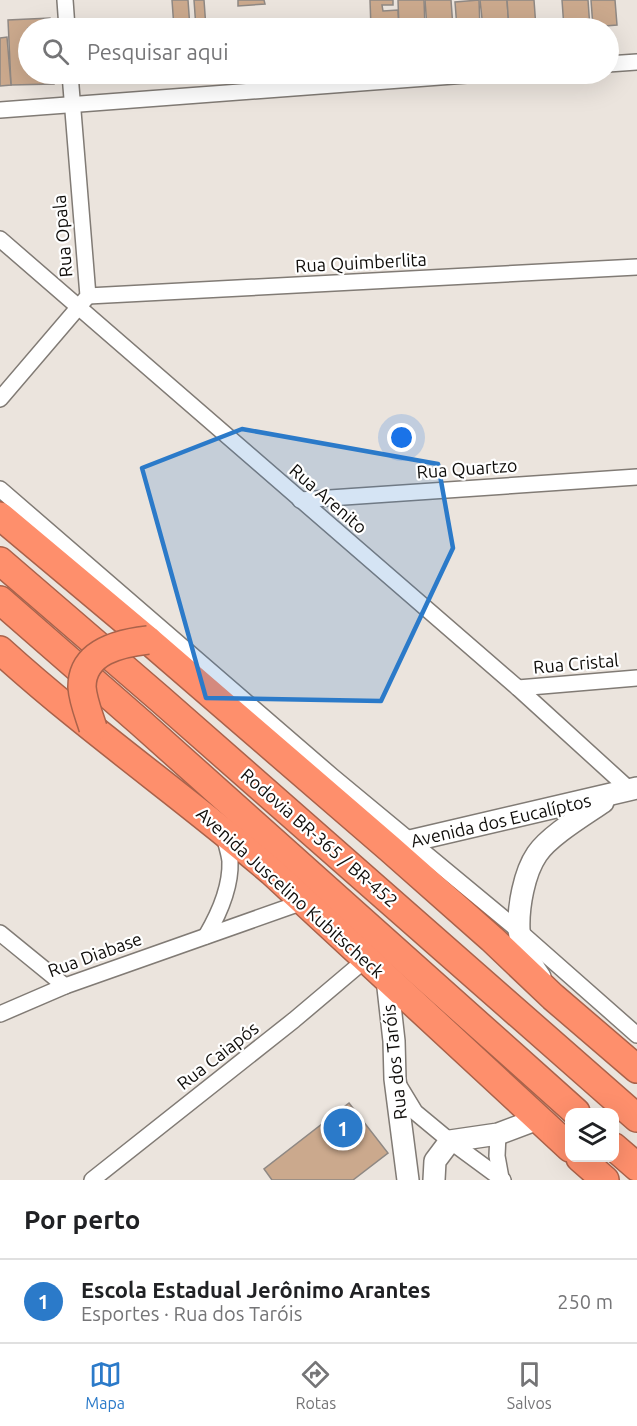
<!DOCTYPE html>
<html lang="pt">
<head>
<meta charset="utf-8">
<style>
  :root { --surface:#fff; --page:#f6f6f6; --text:#202124; --muted:#757577; --line:#e0e0e0; --accent:#2b7ac9 }
  body { margin:0; font-family:Ubuntu,sans-serif; background:var(--page); color:var(--text) }
  .controls { position:absolute; right:18px; bottom:18px; display:grid; overflow:hidden; border-radius:12px; box-shadow:0 6px 24px #0002 }
  .controls button { width:54px; height:54px; display:grid; place-items:center; padding:0; border:0; border-bottom:2px solid var(--line); background:var(--surface); color:var(--text); font:30px sans-serif }
  .you { position:absolute; left:402px; top:438px; width:21px; height:21px; margin:-15px; border:4px solid #fff; border-radius:50%; background:#1a73e8; box-shadow:0 0 0 9px #1a73e833 }
  .badge { display:grid; place-items:center; width:39px; height:39px; border-radius:50%; background:var(--accent); color:#fff; font-size:20px; font-weight:700 }
  .pin { position:absolute; translate:-50% -50%; border:3px solid #fff; box-shadow:0 2px 6px #0006 }
  .list { margin:0; padding:0; list-style:none }
  h2 { display:flex; justify-content:space-between; align-items:center; height:78px; margin:0; padding:0 24px; font-size:26px }
  h2 small { font-size:20px; font-weight:400; color:var(--muted) }
  .list li { display:grid; grid-template-columns:39px 1fr auto; gap:18px; align-items:center; box-sizing:border-box; height:84px; padding:0 24px; border-top:2px solid var(--line) }
  .list b { display:block; font-size:22px; white-space:nowrap }
  .list p { margin:0; font-size:20px; white-space:nowrap; color:var(--muted) }
  .list em { font-size:20px; font-style:normal; color:var(--muted) }
  .icon { flex:none; width:33px; height:33px; fill:none; stroke:currentColor; stroke-width:2; stroke-linecap:round; stroke-linejoin:round }
  .map { position:relative; flex:none; width:637px; height:1180px; overflow:hidden }
  .search { position:absolute; background:var(--surface); box-shadow:0 6px 24px #0002; left:18px; right:18px; top:18px; height:66px; display:flex; align-items:center; gap:15px; box-sizing:border-box; padding:0 21px; border-radius:33px; color:var(--muted); font-size:22px }
  .sheet { height:162px; background:var(--surface) }
  nav { display:flex; justify-content:space-around; align-items:center; box-sizing:border-box; height:84px; border-top:2px solid var(--line); background:var(--surface); font-size:16px; color:var(--muted) }
  nav a { display:grid; justify-items:center; gap:3px }
  nav .on { color:var(--accent) }
  .map>svg:first-child { display:block }
</style>
</head>
<body>
<div class="map">
<svg width="637" height="1180" viewBox="0 0 637 1180">
  <rect width="100%" height="100%" fill="#ebe4dd"/>
  <g fill="#cba98d" stroke="#8f8883" stroke-width="1.5">
    <polygon points="172,0 188,0 190,28 174,28"/>
    <polygon points="194,0 204,0 206,28 196,28"/>
    <polygon points="238,0 264,0 265,4 238,6"/>
    <polygon points="370,0 393,0 393,5 382,5 383,11 398,10 399,28 371,28"/>
    <polygon points="398,0 424,0 425,28 399,28"/>
    <polygon points="425,0 451,0 453,28 427,28"/>
    <polygon points="479,0 480,28 457,28 455,2"/>
    <polygon points="480,0 507,0 509,28 483,28"/>
    <polygon points="507,0 534,0 536,28 509,28"/>
    <polygon points="562,0 588,0 590,28 564,28"/>
    <polygon points="591,0 615,0 617,25 593,27"/>
    <polygon points="50,18 51,28 28,28 28,74 53,74 54,84 11,85 8,20"/>
    <polygon points="563,19 564,28 543,28 542,20"/>
    <polygon points="305,21 305,28 282,28 281,23"/>
    <polygon points="337,21 338,28 311,28 311,23"/>
    <polygon points="268,23 269,28 241,28 240,25"/>
    <polygon points="7,37 11,85 0,86 0,38"/>
    <polygon points="92,74 129,74 129,76 93,79"/>
    <polygon points="349,1103 388,1153 353,1180 272,1180 264,1169"/>
  </g>
  <g fill="none" stroke-linecap="round" stroke-linejoin="round">
    <defs>
      <g id="street">
        <polyline points="65,0 67,28"/>
        <polyline points="608,64 637,62"/>
        <polyline points="0,110 480,74"/>
        <polyline points="0,239 518,688 630,790"/>
        <polyline points="88,296 637,267"/>
        <polyline points="0,399 88,296 70,74"/>
        <polyline points="0,489 332,776 519,931 637,1035"/>
        <polyline points="300,500 637,477"/>
        <polyline points="518,688 637,678"/>
        <polyline points="0,933 65,986"/>
        <path d="M206,936C219,914 231,887 230,861C229,852 225,842 224,834"/>
        <polyline points="0,1014 65,986 303,902"/>
        <polyline points="398,1084 415,1112 450,1141 503,1180"/>
        <polyline points="498,1134 497,1156 501,1178"/>
        <polyline points="92,1180 294,1020 365,960"/>
      </g>
      <g id="secondary">
        <polyline points="389,848 410,841 637,788"/>
        <path d="M540,977C531,964 521,946 519,930C518,907 524,873 537,854C549,836 584,815 603,802"/>
        <polyline points="387,979 394,1041 395,1079 408,1180"/>
        <polyline points="434,1180 435,1161 450,1141 498,1134 538,1119"/>
      </g>
      <g id="highway">
        <polyline points="0,516 148,640 389,848 492,939 553,997 637,1069"/>
        <polyline points="0,561 159,698 637,1118"/>
        <polyline points="0,600 141,723 576,1112"/>
        <path d="M0,650C87,729 183,796 272,872L570,1148"/>
        <polyline points="614,1147 637,1167"/>
        <polyline points="580,1158 605,1180"/>
      </g>
    </defs>
    <use href="#street" stroke="#817b75" stroke-width="18"/>
    <use href="#secondary" stroke="#817b75" stroke-width="24"/>
    <use href="#highway" stroke="#aa624a" stroke-width="30"/>
    <use href="#street" stroke="#fff" stroke-width="15"/>
    <use href="#secondary" stroke="#fff" stroke-width="21"/>
    <use href="#highway" stroke="#fe8f6c" stroke-width="27"/>
    <defs>
      <path id="highway-bridge" d="M93,728C89,715 83,701 82,687C82,651 121,643 148,640"/>
    </defs>
    <use href="#highway-bridge" stroke="#aa624a" stroke-width="30" stroke-linecap="butt"/>
    <use href="#highway-bridge" stroke="#fe8f6c" stroke-width="27"/>
  </g>
  <path fill="#2b7ac9" fill-opacity="0.2" stroke="#2b7ac9" stroke-width="4.5" stroke-linejoin="round" d="M242,429L438,464L453,548L381,701L206,698L142,468Z"/>
  <g text-anchor="middle" stroke-width="4.5" stroke-linejoin="round" paint-order="stroke">
    <g font-size="18" fill="#0f0d0a" stroke="#fff">
      <text transform="translate(63 236) rotate(-95)" y="6">Rua Opala</text>
      <text transform="translate(361 263) rotate(-3)" y="6">Rua Quimberlita</text>
      <text transform="translate(467 469) rotate(-4)" y="6">Rua Quartzo</text>
      <text transform="translate(328 499) rotate(41)" y="6">Rua Arenito</text>
      <text transform="translate(576 664) rotate(-5)" y="6">Rua Cristal</text>
      <text transform="translate(501 821) rotate(-13)" y="6">Avenida dos Eucalíptos</text>
      <text transform="translate(319 838) rotate(41)" y="6">Rodovia BR-365 / BR-452</text>
      <text transform="translate(290 893) rotate(42)" y="6">Avenida Juscelino Kubitscheck</text>
      <text transform="translate(95 955) rotate(-20)" y="6">Rua Diabase</text>
      <text transform="translate(218 1056) rotate(-38)" y="6">Rua Caiapós</text>
      <text transform="translate(395 1062) rotate(-96)" y="6">Rua dos Taróis</text>
    </g>
  </g>
</svg>
<div class="controls">
<button><svg class="icon" aria-label="layers" viewBox="0 0 24 24"><path d="M12 4l9 5-9 5-9-5zM3 14l9 5 9-5"/></svg></button>
</div>
<div class="you"></div>
<div class="pin badge" style="left:343px;top:1128px">1</div>
<div class="search"><svg class="icon" aria-label="search" viewBox="0 0 24 24"><circle cx="10" cy="10" r="6"/><path d="M15 15l6 6"/></svg>Pesquisar aqui</div>
</div>
<section class="sheet">
<h2>Por perto<small></small></h2>
<ul class="list">
<li><span class="badge">1</span><div><b>Escola Estadual Jerônimo Arantes</b><p>Esportes · Rua dos Taróis</p></div><em>250 m</em></li>
</ul>
</section>
<nav>
<a class="on"><svg class="icon" aria-label="map" viewBox="0 0 24 24"><path d="M3 6l6-2 6 2 6-2v14l-6 2-6-2-6 2zM9 4v14M15 6v14"/></svg>Mapa</a>
<a><svg class="icon" aria-label="directions" viewBox="0 0 24 24"><path d="M12 3l9 9-9 9-9-9zM9 14v-3h6M13 9l2 2-2 2"/></svg>Rotas</a>
<a><svg class="icon" aria-label="saved" viewBox="0 0 24 24"><path d="M7 4h10v16l-5-4-5 4z"/></svg>Salvos</a>
</nav>
</body>
</html>
